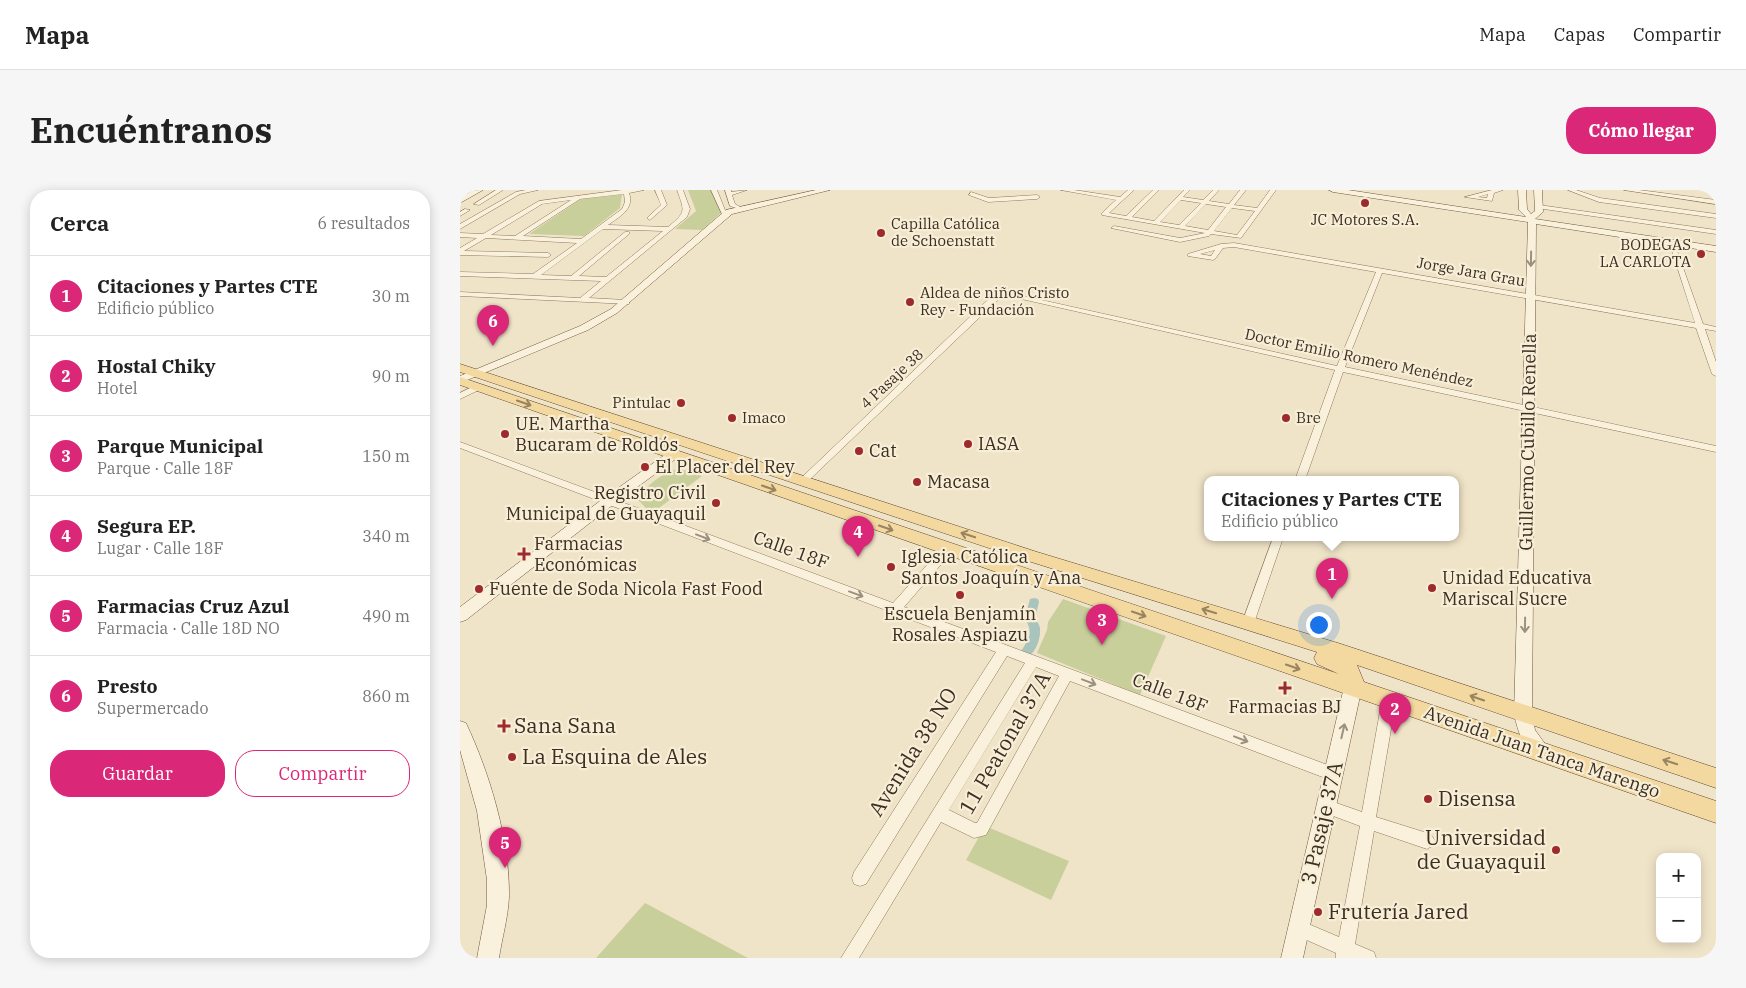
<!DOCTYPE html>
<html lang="es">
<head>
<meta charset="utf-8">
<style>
  :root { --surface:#fff; --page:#f6f6f6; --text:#222; --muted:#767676; --line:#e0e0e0; --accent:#db2777 }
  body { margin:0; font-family:"IBM Plex Serif",serif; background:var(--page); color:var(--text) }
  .controls { position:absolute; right:15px; bottom:15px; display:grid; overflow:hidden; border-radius:10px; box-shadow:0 2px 12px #0003 }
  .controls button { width:45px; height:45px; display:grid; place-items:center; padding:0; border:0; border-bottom:1px solid var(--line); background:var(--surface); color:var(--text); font:25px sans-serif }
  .you { position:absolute; left:858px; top:434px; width:18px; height:18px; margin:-12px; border:4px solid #fff; border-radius:50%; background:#1a73e8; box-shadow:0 0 0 8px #1a73e833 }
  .badge { display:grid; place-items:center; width:32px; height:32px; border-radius:50%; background:var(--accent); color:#fff; font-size:16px; font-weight:700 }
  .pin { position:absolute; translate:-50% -41px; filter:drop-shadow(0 1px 2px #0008) }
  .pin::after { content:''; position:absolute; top:26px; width:18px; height:15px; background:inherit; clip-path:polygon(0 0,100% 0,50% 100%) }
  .popup { position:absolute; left:744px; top:286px; width:255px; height:65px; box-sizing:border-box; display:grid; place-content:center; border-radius:10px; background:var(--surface); filter:drop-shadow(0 1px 4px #0005); font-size:16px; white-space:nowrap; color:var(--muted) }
  .popup b { font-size:19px; color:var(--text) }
  .popup::after { content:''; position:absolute; left:50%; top:100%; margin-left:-10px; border:10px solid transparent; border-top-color:var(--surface) }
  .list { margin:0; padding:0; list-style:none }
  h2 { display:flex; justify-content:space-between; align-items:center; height:65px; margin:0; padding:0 20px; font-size:21px }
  h2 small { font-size:16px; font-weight:400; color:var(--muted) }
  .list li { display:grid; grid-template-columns:32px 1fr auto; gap:15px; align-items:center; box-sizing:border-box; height:80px; padding:0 20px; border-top:1px solid var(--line) }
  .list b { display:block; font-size:19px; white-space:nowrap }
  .list p { margin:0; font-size:16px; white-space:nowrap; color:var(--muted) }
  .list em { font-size:16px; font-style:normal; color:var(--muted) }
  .actions { display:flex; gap:10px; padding:15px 20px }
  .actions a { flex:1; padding:11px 0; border:1px solid var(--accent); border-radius:20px; text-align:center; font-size:18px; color:var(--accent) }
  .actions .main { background:var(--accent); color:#fff }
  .map { position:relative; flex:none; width:1256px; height:768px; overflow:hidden; border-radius:20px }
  header { display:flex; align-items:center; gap:30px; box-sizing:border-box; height:70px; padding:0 25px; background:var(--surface); border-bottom:1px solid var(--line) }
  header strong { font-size:24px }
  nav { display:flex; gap:28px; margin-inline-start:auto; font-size:18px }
  .intro { display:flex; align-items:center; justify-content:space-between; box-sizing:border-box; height:120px; padding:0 30px }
  h1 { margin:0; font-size:35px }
  .button { padding:12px 22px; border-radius:20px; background:var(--accent); color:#fff; font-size:18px; font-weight:700 }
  main { display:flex; gap:30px; padding:0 30px }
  aside { flex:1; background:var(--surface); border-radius:20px; box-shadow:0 2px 12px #0003 }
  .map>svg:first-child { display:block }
</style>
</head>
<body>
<header>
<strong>Mapa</strong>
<nav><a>Mapa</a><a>Capas</a><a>Compartir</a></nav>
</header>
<div class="intro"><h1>Encuéntranos</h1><a class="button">Cómo llegar</a></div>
<main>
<aside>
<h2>Cerca<small>6 resultados</small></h2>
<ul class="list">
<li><span class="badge">1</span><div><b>Citaciones y Partes CTE</b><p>Edificio público</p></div><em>30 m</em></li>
<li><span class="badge">2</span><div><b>Hostal Chiky</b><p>Hotel</p></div><em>90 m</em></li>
<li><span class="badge">3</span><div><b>Parque Municipal</b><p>Parque · Calle 18F</p></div><em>150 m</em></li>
<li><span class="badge">4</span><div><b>Segura EP.</b><p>Lugar · Calle 18F</p></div><em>340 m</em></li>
<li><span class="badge">5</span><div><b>Farmacias Cruz Azul</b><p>Farmacia · Calle 18D NO</p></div><em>490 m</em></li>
<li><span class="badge">6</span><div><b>Presto</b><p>Supermercado</p></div><em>860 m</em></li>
</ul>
<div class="actions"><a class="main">Guardar</a><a>Compartir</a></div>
</aside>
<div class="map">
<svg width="1256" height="768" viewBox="0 0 1256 768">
  <rect width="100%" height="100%" fill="#f0e4c8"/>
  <g fill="#c9cf9b">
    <polygon points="228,0 252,0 261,23 242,40 215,39 236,21"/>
    <polygon points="162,4 160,18 124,46 69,44 121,9"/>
    <path d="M220,279L242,286L195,321L187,319L178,310C183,297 206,280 220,279Z"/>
    <polygon points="603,409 706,446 680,505 577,463 587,440 588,432"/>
    <polygon points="525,636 609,671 591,710 506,670"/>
    <polygon points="185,713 288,768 136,768"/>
  </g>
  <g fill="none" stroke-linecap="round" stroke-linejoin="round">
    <path fill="#a9c4bc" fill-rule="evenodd" d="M574,408L578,409L579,412L575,428C577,432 580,435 580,439C581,449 574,470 562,466L560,463C569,448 574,445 565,428L570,409Z"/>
    <defs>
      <g id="street">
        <polygon points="36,0 43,0 19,15 14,14"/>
        <polygon points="66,0 78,0 60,4 0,39 0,34 56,2"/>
        <path d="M162,0H184L169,3C175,19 159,27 148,35L208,37C226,22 225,22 217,0H223L230,19L227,27L129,108L166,110H169V114L0,106V102L120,108L141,91L0,86V82L73,84L117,53L26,48L4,61L88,63L91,65L88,67L0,65V58L17,48L0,47V43L23,44L79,11ZM164,4L165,12L162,19L121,49L63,46L120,9ZM111,10L55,46L31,45L82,14ZM143,39L203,41L146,87L119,86L169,44V42H165L111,86L81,85Z"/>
        <polygon points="195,0 201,0 207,15 190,30 188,29 188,27 201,15"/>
        <polygon points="251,0 257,0 267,25 262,24"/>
        <polygon points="265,0 271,0 271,2 287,0 272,5 275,14 282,18 282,20 270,16"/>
        <path d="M601,0H614L660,7L668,0H674L649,23L666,26L693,0H699L672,27L694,31L724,0H730L723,7L743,10L753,0H759L749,11L769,14L780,0H786L774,15L797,18L810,0H816L781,48L751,44L749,46L720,52L651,38L654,36L720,48L745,43L642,25V23L656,10ZM721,10L741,13L719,35L700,32ZM746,14L766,17L748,40L725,36ZM772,18L795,21L777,45L754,41Z"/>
        <path d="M1032,0H1043L1034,3L1032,11L1005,7ZM1028,4L1027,8L1018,7Z"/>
        <polygon points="1108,0 1116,0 1140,8 1256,24 1256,28 1139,12"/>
        <polygon points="1164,0 1179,0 1256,10 1256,14"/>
        <polygon points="511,2 529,8 577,5 580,7 577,9 528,12 509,5"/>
        <polygon points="1079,15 1256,40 1256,44 1077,18"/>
        <polygon points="5,19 10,20 0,26 0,22"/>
        <path d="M1209,51L1214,52L1243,134L1256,137V141L1245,139L1256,172V186L1252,184L1236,138L922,83L885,177L1256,256V262L883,182L845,290H835L875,180L544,105L541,107L346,293H340L338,291L535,103L541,101L877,176L916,82L774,57L763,58L755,69L753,70L728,66V64L761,54L774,53L1235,133ZM755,60L751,66L740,64Z"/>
        <polygon points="18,194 22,197 21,199 0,209 0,203"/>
        <path d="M0,252L433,413L484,356H492L493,359L492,362L444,417L873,577L878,579L880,584L878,589L873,591L610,491L526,645L514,648L481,632L399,768H381L565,473L547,466L406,694L400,696L394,694L392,688L394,682L536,462L0,258ZM576,477L599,486L517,633H515L489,620Z"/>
        <polygon points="813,348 823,348 794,433 792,436 784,436 782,433"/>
        <polygon points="929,504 934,506 936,510 916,627 967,643 972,646 975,651 972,656 967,659 914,641 895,754 914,762 916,768 876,768 876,763 833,744 831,738 833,732 839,730 879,747 900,636 860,621 858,616 860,611 865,609 902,622 922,510 924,506"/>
      </g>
      <g id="secondary">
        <polygon points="14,0 23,0 0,13 0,8"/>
        <polygon points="356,0 370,0 272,24 157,123 128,140 0,193 0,186 120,136 151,119 266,20"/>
        <path d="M869,0H888L1066,27L1059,20L1058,0H1066L1067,19L1071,24L1075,21L1074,0H1082L1083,22L1075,29L1256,56V62L1076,34L1072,524L1075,540L1091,562L1089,568L1082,570C1064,564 1058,541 1054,524L1068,32L873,2Z"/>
        <polygon points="213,261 219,265 217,268 154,314 6,430 0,432 0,417 144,308 209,262"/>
        <polygon points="893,490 899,492 902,497 843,768 821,768 884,497 887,492"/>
        <path d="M0,531L6,533C30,584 50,651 49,707C48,728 42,748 39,768H17L27,715V690L17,621L0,560Z"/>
      </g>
      <polygon id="primary" points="0,174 577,362 881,454 1256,578 1256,598 897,475 904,492 1256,611 1256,633 0,195 0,187 879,484 857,474 854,468 857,462 565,370 0,182"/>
    </defs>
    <use href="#street" stroke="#8d765c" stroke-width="1"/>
    <use href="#secondary" stroke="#6f573f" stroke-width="1"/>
    <use href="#primary" stroke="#5b4430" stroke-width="1"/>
    <use href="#street" fill="#faf1dc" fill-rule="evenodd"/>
    <use href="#secondary" fill="#faf1dc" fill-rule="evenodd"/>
    <use href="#primary" fill="#f3d9a0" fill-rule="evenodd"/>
  </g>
  <defs><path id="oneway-shaft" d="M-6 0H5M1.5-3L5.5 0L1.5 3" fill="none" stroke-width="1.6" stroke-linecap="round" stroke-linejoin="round" transform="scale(1.25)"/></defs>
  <g stroke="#9c907e">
    <use href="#oneway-shaft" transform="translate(1071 69) rotate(91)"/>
    <use href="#oneway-shaft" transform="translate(243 347) rotate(21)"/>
    <use href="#oneway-shaft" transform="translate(396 404) rotate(20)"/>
    <use href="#oneway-shaft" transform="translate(1065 435) rotate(91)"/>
    <use href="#oneway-shaft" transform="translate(629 492) rotate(21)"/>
    <use href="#oneway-shaft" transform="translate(883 541) rotate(-77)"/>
    <use href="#oneway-shaft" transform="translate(781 549) rotate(21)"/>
  </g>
  <g stroke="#988460">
    <use href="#oneway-shaft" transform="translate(64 213) rotate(19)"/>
    <use href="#oneway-shaft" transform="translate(309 298) rotate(19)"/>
    <use href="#oneway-shaft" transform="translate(426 338) rotate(19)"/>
    <use href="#oneway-shaft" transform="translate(508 345) rotate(-162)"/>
    <use href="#oneway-shaft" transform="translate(749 421) rotate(-163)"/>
    <use href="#oneway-shaft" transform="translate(679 424) rotate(19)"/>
    <use href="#oneway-shaft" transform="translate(833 477) rotate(19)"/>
    <use href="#oneway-shaft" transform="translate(1017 508) rotate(-161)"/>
    <use href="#oneway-shaft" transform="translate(1210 572) rotate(-162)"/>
  </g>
  <g fill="#9e2a2b" stroke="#f7eed8" stroke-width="2">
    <circle cx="905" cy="13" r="5"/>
    <circle cx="421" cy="43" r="5"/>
    <circle cx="1241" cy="64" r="5"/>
    <circle cx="450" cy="112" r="5"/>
    <circle cx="221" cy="213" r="5"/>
    <circle cx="272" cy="228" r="5"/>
    <circle cx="826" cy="228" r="5"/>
    <circle cx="45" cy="244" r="5"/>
    <circle cx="508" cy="254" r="5"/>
    <circle cx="399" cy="261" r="5"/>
    <circle cx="185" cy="277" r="5"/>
    <circle cx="457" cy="292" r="5"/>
    <circle cx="256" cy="313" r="5"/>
    <path d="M61.5 356.5h5v5h5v5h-5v5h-5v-5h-5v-5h5z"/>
    <circle cx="431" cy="377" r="5"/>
    <circle cx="972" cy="398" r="5"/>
    <circle cx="19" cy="399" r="5"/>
    <circle cx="500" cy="405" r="5"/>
    <path d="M822.5 490.5h5v5h5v5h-5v5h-5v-5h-5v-5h5z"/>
    <path d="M41.5 528.5h5v5h5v5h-5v5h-5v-5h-5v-5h5z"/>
    <circle cx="52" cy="567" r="5"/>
    <circle cx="968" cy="609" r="5"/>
    <circle cx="1096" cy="660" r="5"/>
    <circle cx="858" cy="722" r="5"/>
  </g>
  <g text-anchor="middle" stroke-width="4.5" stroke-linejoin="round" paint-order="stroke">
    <g font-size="15" fill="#3d2e20" stroke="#f7eed8" text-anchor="start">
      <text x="905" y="35" text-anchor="middle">JC Motores S.A.</text>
      <text x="431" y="39">Capilla Católica<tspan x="431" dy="17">de Schoenstatt</tspan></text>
      <text x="1231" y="60" text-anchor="end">BODEGAS<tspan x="1231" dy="17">LA CARLOTA</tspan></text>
      <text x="460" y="108">Aldea de niños Cristo<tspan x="460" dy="17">Rey - Fundación</tspan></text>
      <text x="211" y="218" text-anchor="end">Pintulac</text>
      <text x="282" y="233">Imaco</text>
      <text x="836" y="233">Bre</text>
    </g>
    <g font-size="15" fill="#3d2e20" stroke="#f7eed8">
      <text transform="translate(1011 82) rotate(10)" y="5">Jorge Jara Grau</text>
      <text transform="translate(899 168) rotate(12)" y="5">Doctor Emilio Romero Menéndez</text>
      <text transform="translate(432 189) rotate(-43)" y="5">4 Pasaje 38</text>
    </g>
    <g font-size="18" fill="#3d2e20" stroke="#f7eed8" text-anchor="start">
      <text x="55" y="240">UE. Martha<tspan x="55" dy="21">Bucaram de Roldós</tspan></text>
      <text x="518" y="260">IASA</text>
      <text x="409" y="267">Cat</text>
      <text x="195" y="283">El Placer del Rey</text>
      <text x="467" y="298">Macasa</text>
      <text x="246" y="309" text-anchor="end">Registro Civil<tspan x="246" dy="21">Municipal de Guayaquil</tspan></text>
      <text x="74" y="360">Farmacias<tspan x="74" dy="21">Económicas</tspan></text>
      <text x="441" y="373">Iglesia Católica<tspan x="441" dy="21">Santos Joaquín y Ana</tspan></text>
      <text x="982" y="394">Unidad Educativa<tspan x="982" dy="21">Mariscal Sucre</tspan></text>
      <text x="29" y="405">Fuente de Soda Nicola Fast Food</text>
      <text x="500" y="430" text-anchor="middle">Escuela Benjamín<tspan x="500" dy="21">Rosales Aspiazu</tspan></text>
      <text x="825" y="523" text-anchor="middle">Farmacias BJ</text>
    </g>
    <g font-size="18" fill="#3d2e20" stroke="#f7eed8">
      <text transform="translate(1068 252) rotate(-89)" y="6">Guillermo Cubillo Renella</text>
      <text transform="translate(331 360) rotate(20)" y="6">Calle 18F</text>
      <text transform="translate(710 503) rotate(21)" y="6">Calle 18F</text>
      <text transform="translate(1082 562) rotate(19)" y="6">Avenida Juan Tanca Marengo</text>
    </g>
    <g font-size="21" fill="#3d2e20" stroke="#f7eed8" text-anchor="start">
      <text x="54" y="543">Sana Sana</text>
      <text x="62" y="574">La Esquina de Ales</text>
      <text x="978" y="616">Disensa</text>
      <text x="1086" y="655" text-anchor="end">Universidad<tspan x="1086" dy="24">de Guayaquil</tspan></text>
      <text x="868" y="729">Frutería Jared</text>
    </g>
    <g font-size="21" fill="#3d2e20" stroke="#f7eed8">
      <text transform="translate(545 553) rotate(-60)" y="7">11 Peatonal 37A</text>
      <text transform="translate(453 562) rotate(-58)" y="7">Avenida 38 NO</text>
      <text transform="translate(862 633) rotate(-77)" y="7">3 Pasaje 37A</text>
    </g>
  </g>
</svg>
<div class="controls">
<button>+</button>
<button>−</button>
</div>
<div class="you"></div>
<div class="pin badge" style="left:872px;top:409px">1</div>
<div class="popup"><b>Citaciones y Partes CTE</b>Edificio público</div>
<div class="pin badge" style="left:935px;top:544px">2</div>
<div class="pin badge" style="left:642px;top:455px">3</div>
<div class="pin badge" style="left:398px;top:367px">4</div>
<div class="pin badge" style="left:45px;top:678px">5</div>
<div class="pin badge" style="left:33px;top:156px">6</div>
</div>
</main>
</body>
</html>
